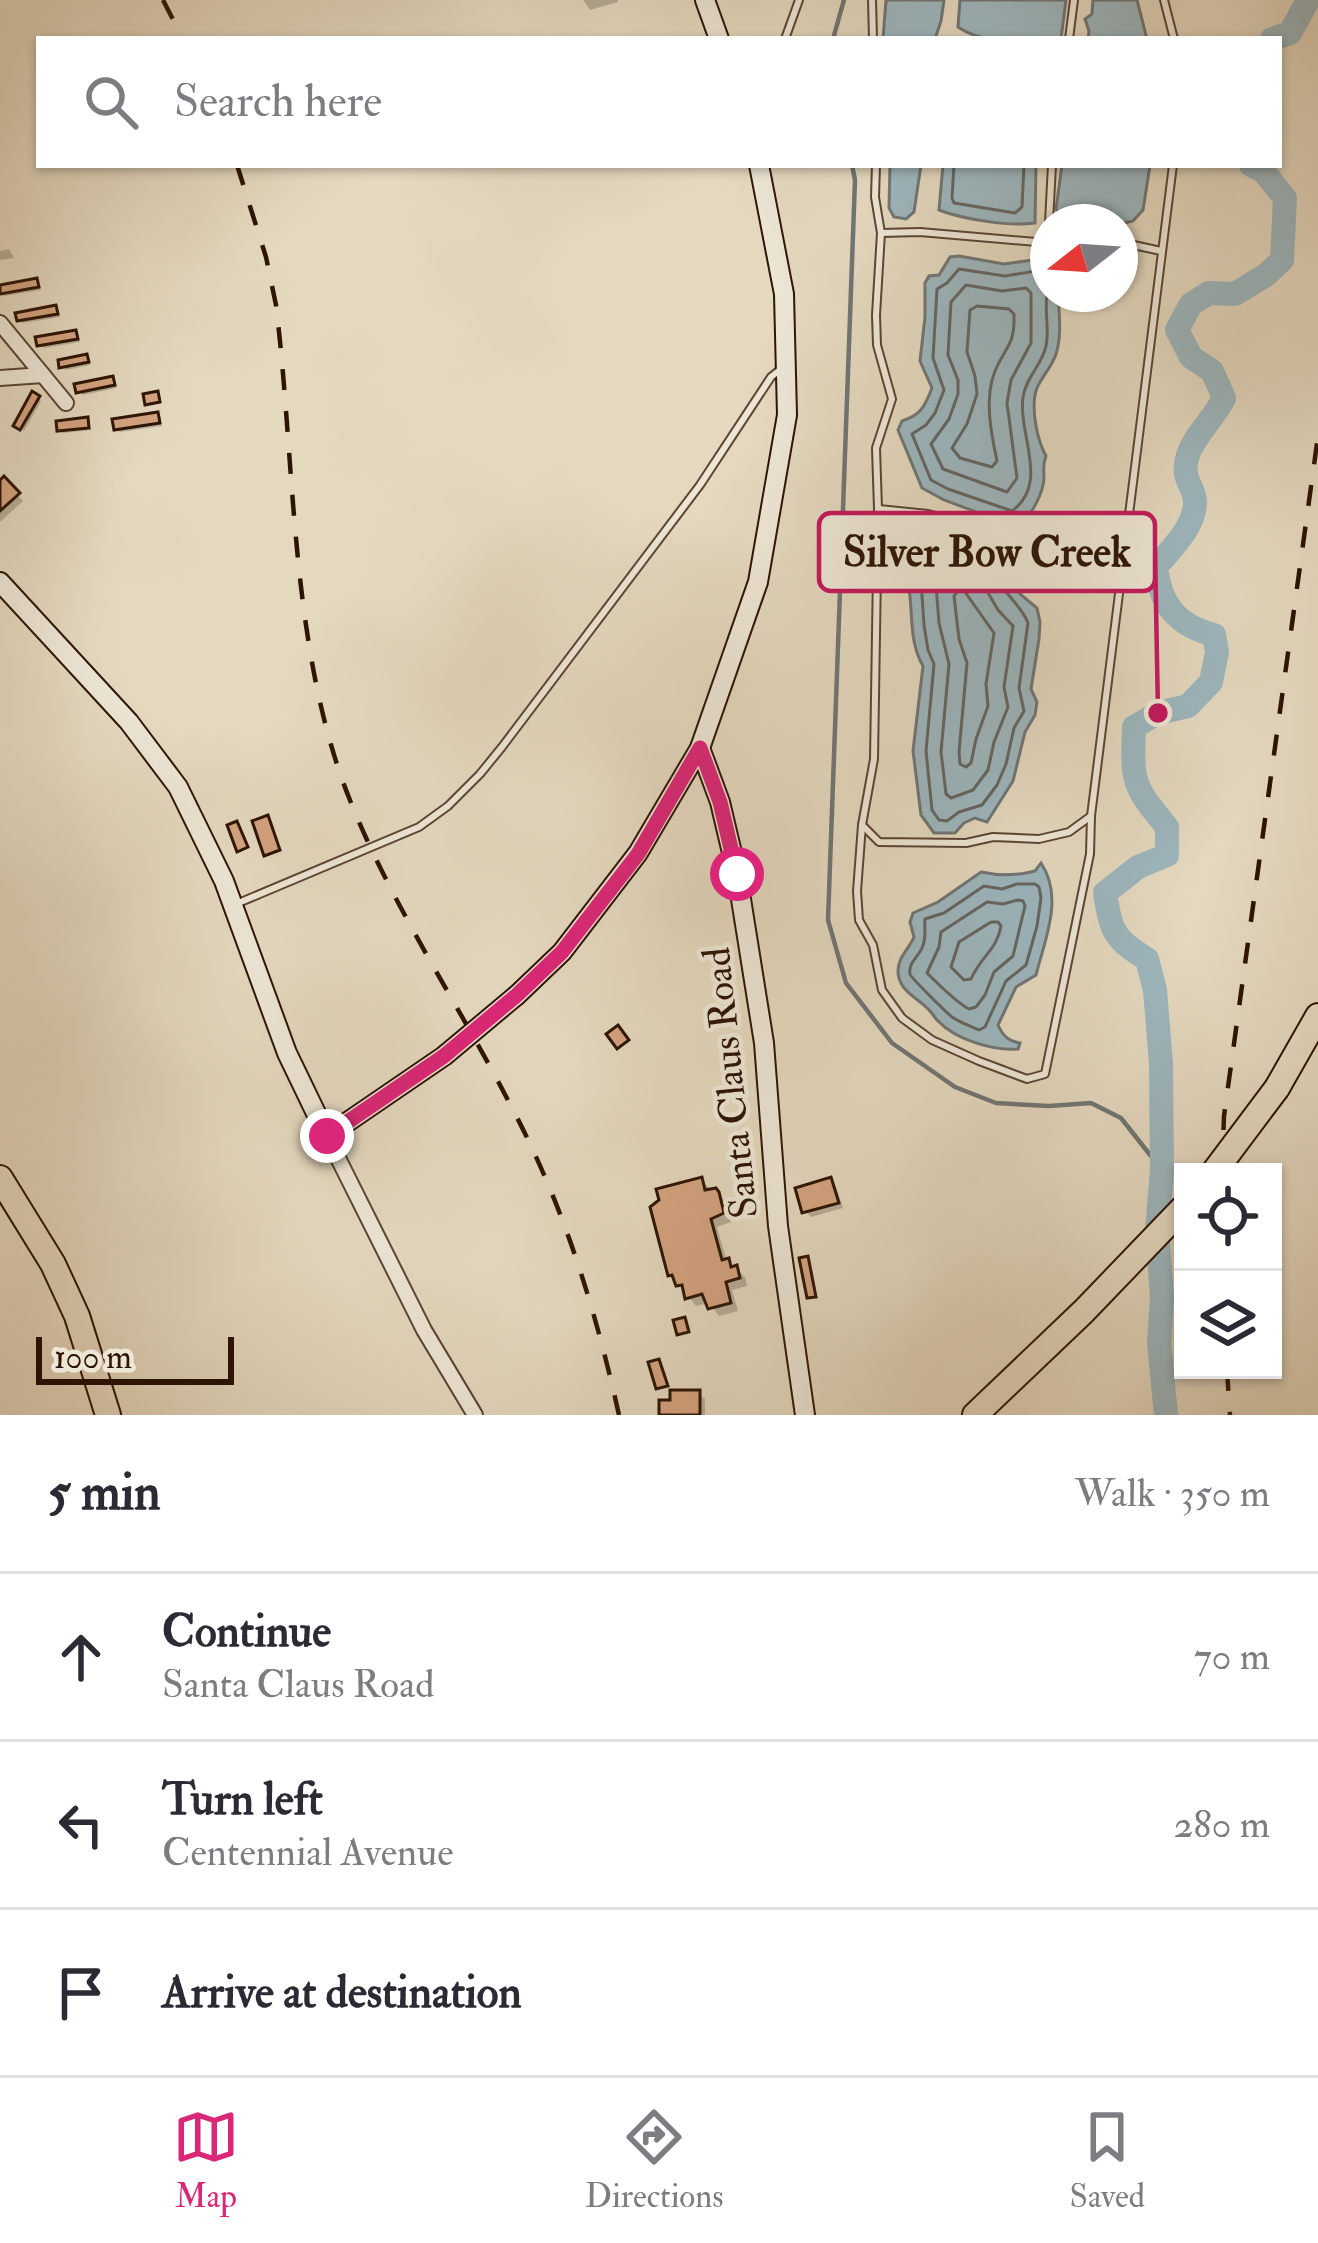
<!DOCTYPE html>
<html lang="en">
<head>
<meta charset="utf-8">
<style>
  :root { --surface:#fff; --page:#f2f2f3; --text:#2b2b33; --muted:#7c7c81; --line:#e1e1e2; --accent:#db2777 }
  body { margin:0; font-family:"IM FELL Double Pica",serif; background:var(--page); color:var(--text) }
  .controls { position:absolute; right:36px; bottom:36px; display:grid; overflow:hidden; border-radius:0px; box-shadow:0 3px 9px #0004 }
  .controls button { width:108px; height:108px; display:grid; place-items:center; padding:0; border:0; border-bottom:3px solid var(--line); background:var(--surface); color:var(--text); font:60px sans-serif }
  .compass { position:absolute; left:1030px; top:204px; width:108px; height:108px; border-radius:50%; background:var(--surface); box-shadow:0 3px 9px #0004; rotate:253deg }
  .scale { position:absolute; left:36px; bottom:30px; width:198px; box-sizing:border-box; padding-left:12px; border:6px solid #2d1405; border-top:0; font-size:33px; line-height:42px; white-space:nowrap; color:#2d1405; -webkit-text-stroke:9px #ede6d5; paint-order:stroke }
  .stop { position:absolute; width:36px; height:36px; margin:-27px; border:9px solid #db2777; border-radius:50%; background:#fff }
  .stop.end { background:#db2777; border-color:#fff; box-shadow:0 3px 12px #0008 }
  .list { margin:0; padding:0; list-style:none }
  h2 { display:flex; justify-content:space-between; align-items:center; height:156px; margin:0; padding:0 48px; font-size:51px }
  h2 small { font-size:39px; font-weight:400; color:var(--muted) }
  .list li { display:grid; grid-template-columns:78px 1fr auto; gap:36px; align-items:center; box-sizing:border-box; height:168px; padding:0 48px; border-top:3px solid var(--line) }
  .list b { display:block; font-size:45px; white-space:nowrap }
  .list p { margin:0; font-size:39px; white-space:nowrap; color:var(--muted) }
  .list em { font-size:39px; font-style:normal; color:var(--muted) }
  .icon { flex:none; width:66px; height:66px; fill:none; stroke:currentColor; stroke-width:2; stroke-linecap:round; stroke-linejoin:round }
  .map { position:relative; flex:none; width:1318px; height:1415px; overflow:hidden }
  .search { position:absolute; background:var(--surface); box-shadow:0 3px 9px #0004; left:36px; right:36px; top:36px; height:132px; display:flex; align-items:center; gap:30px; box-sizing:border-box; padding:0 42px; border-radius:0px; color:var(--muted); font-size:45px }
  .sheet { height:660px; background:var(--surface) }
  nav { display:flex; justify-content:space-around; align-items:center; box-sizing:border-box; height:168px; border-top:3px solid var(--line); background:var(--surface); font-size:33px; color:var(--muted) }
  nav a { display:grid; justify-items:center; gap:6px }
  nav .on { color:var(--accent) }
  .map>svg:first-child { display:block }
</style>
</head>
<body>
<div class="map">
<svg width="1318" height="1415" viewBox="0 0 1318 1415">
  <rect width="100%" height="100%" fill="#e4d8bf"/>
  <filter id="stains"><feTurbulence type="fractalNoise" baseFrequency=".00167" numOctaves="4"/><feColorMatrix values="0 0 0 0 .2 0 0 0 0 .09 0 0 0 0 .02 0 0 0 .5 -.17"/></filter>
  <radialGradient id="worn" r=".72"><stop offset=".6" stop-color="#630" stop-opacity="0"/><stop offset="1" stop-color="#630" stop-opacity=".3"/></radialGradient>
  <g fill="#9cb6be" stroke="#707574" stroke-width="3">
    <polygon points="886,0 944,0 941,21 935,39 883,39"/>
    <path d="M960,0H1066L1061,39C1028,39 986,47 958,27Z"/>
    <polygon points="1093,0 1137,0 1147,39 1088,39 1089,31 1085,19 1092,14"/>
    <polygon points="890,165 921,165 914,212 906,219 894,217 889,208"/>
    <path d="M943,165H1036L1035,223C1011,227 962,219 939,210Z"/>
    <polygon points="1062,165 1150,165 1143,210 1133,221 1120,224 1063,220 1056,209"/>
    <path d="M959,256L1004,264L1048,258V294H1058C1059,313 1062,335 1056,354C1052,367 1042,376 1037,388C1030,406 1037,440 1046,456C1041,468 1046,473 1043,485C1040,499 1029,519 1017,527L944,500L922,488L898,430L902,421C921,415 925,406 932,388L920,361L925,317V283L929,276L939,275L950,257Z"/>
    <path d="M927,533L939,540L949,534L998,547L1008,562L1004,571L1011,578L1020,594L1037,608L1040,622L1039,639L1031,689L1037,702L1035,715L1025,732L1013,781L987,822L975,818L964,823L955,833H934L921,815L913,751L923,666C909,642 913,615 909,588C908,577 897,564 893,553L899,543Z"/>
    <path d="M1041,863C1064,897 1045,939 1036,975L1016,987L998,1025C1003,1036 1008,1041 1020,1043L1018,1049C994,1051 956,1040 938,1021C934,1017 931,1011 926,1007C914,996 898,989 898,971C898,957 909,949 914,937L910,922L913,913L938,902L981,872C1000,876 1016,876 1035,871Z"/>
  </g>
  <g fill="#0003">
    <polygon points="583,0 618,0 618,2 590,10"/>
    <polygon points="9,249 14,258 0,260 0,251"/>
    <polygon points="36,281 41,290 4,296 1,293"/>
    <polygon points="55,309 60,317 23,323 19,320"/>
    <polygon points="75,333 80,342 44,348 40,345"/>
    <polygon points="86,357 90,365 66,370 62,366"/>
    <polygon points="112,379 117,388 83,395 79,392"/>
    <polygon points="38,398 41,401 24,431 20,428"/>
    <polygon points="157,415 162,426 120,432 116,428"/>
    <polygon points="87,420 91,430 63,433 60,430"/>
    <polygon points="4,480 23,501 0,522 0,484"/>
    <polygon points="701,1181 724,1200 731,1222 717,1227 727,1262 745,1277 747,1286 732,1290 738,1311 719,1316 709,1303 696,1306 670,1274"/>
    <polygon points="830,1181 836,1187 843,1208 811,1217 805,1211"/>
    <polygon points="699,1393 705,1399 705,1415 662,1415"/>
  </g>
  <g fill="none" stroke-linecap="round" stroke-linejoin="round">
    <g stroke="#646562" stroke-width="3">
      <polyline points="954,165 952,198 954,203 1015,213 1022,207 1024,165"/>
      <path d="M1048,269L1005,276L959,269L947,283L937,289L933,358L944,390L935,413L926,425L912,434L931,480L948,489L1012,511C1050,483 1018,436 1023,397C1026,377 1042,365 1046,346C1050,327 1043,307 1048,289"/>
      <polygon points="966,285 1002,291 1026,288 1031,293 1031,343 1011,380 1007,403 1017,478 1007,492 943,469 931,444 949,419 958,394 958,380 948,355 951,302"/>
      <path d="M977,306L1009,309L1014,314C1015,346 1006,345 995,371C984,398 991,433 997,461L992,467L960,458L952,448L967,424L977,394L975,376L967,352L970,310Z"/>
      <path d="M923,546L938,552L954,547L991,559C996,592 1018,598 1028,623L1019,688L1024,711L1014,728L1006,764L997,785L982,805L959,812L947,821L939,820L932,810L926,751L934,664L928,650L924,625L921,580L907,556L910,551Z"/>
      <polygon points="955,564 976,572 998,610 1013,626 1004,687 1008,707 994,742 988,770 973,790 951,798 946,794 941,752 949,664 939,623 935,573 938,567"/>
      <polygon points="958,591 965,592 994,633 986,684 988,706 976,739 971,763 966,767 960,764 959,752 967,663 959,639 954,596"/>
      <path d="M1017,884H1035L1039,887L1041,898L1037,926L1026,965L1006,981L985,1027L979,1030C970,1026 959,1022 952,1017C947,1013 911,978 910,974C908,963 918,957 922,948C927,938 924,928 925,919L944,913L984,886L1002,889Z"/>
      <path d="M1018,900L1023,901L1025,906L1013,956L994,972L985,995L976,1007L969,1009C957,1003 937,983 927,973L939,947L941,932L987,902L1003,904Z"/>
      <path d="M991,922H998L1001,926C997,950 981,956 971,979L964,980L951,967L959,942Z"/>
    </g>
    <g stroke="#707574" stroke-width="4.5">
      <polyline points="833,39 844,0"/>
      <polyline points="852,165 855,180 828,920 846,983 892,1043 955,1087 996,1103 1049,1106 1091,1103 1121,1118 1162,1170"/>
    </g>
    <g stroke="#9cb6be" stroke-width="24">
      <polyline points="1272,39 1290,33 1308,0"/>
      <path d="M1166,1415L1159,1343L1162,1297L1157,1230L1162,1170L1161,1064L1155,990L1147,959C1113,939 1111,930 1105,893L1138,867L1167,855V827C1132,785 1132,782 1134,727L1158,713L1188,706L1211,682L1217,652L1214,635C1176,625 1160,604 1156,567C1170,550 1196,526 1195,501C1194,485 1180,479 1188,455C1195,434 1214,419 1224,398L1212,371L1191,357L1177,330L1191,304L1209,293L1235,294L1266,275L1282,260L1285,198L1264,172L1251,165"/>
    </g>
  </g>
  <g fill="#d4a380" stroke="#2d1405" stroke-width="3">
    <polygon points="37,278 39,287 0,294 0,285"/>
    <polygon points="56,305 58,314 17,321 15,313"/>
    <polygon points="76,330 78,339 37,346 35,337"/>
    <polygon points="87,354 89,362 59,368 58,360"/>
    <polygon points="113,376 115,385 76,393 74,384"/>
    <polygon points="32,391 40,396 20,430 13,426"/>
    <polygon points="158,391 160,402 145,405 143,394"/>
    <polygon points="158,412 160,423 114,430 112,419"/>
    <polygon points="88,417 89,428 57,431 56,421"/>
    <polygon points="4,476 20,493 0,511 0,480"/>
    <polygon points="268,815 280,850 264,856 252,821"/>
    <polygon points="237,821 248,847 237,852 227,825"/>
    <polygon points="618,1025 629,1040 617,1049 606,1034"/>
    <polygon points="702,1177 705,1190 716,1188 719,1192 724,1213 711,1219 722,1260 729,1258 731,1267 737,1265 740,1278 726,1282 731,1303 708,1309 702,1294 685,1299 682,1285 676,1286 672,1275 668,1276 650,1207 659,1200 656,1189"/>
    <polygon points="831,1177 839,1203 802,1213 795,1188"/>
    <polygon points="808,1256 816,1297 807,1298 799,1258"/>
    <polygon points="685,1317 689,1332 677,1335 673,1320"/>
    <polygon points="659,1359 668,1386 656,1389 648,1362"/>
    <polygon points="670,1390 700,1390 700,1415 659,1415 659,1400 670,1400"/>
  </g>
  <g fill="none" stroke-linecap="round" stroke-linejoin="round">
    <defs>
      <g id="lane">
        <polyline points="872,0 873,39"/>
        <polyline points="1164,0 1174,39"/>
        <polyline points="785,39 799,0"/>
        <polyline points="1069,39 1074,0"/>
        <polyline points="876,165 875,197 881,233 876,315 877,345 892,399 876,448 878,509 874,759 862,825 857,891 859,920 873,945 882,990 902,1018 932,1040 979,1061 1027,1079 1045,1074 1090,854 1091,816 1173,165"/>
        <polyline points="1049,222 1052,165"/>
        <polyline points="881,233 920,232 1048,243"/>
        <polyline points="1120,242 1161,251"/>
        <polyline points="879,509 928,514 979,526 1045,548 1122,557"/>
        <polyline points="862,825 879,842 966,843 993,837 1039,839 1069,832 1091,816"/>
        <polyline points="236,904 419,827 448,806 480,774 502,747 700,485 771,377 781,369"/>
      </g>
      <g id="street">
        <polyline points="0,323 66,403"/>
        <polyline points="0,378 43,375"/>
        <polyline points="327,1136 424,1330 475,1415"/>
      </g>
      <g id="secondary">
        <polyline points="705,0 719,39"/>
        <polyline points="0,582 129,722 178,787 224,881 287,1053 327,1136 444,1056"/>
        <polyline points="700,748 720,802 737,874 764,1043 778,1226 805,1415"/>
        <polyline points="517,995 562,952 638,853 700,748 758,582 787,415 784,294 759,165"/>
      </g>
      <g id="highway">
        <polyline points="1277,1088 1318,1016"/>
        <polyline points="0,1178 53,1264 77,1316 108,1415"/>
        <polyline points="975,1415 1084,1311 1183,1208"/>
      </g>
    </defs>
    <use href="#lane" stroke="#5b4534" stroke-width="10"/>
    <use href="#street" stroke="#5b4534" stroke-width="18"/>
    <use href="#secondary" stroke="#2d1405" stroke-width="22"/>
    <use href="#highway" stroke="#2d1405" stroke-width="28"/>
    <use href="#lane" stroke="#ede6d5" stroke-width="6"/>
    <use href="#street" stroke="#ede6d5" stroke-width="14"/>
    <use href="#secondary" stroke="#ede6d5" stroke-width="18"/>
    <use href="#highway" stroke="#e4d8bf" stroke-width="24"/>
    <g stroke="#2d1405" stroke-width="4.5" stroke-dasharray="21 21" stroke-linecap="butt">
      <polyline points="163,0 183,39"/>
      <path d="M237,165L266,257L276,305C295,461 290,634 343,782C385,896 456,999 511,1106C563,1204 595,1307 619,1415"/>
      <polyline points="1222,1172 1224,1116 1318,436"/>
      <polyline points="1227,1370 1230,1415"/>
    </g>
    <defs>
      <polyline id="secondary-bridge" points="444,1056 517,995"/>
      <polyline id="highway-bridge" points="1214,1172 1277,1088"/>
    </defs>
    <use href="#secondary-bridge" stroke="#2d1405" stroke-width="22" stroke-linecap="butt"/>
    <use href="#highway-bridge" stroke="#2d1405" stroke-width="28" stroke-linecap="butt"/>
    <use href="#secondary-bridge" stroke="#ede6d5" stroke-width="18"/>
    <use href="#highway-bridge" stroke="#e4d8bf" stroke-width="24"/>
  </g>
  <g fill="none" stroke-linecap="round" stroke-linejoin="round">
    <polyline stroke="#db2777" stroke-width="15" points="327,1136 444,1056 517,995 562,952 638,854 700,748 720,802 737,874"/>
  </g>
  <g text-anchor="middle" stroke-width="9" stroke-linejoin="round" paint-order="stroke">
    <g font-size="39" fill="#2d1405" stroke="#ede6d5">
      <text transform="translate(729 1083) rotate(-96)" y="14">Santa Claus Road</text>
    </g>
  </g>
  <path fill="none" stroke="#c2185b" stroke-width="4.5" d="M1158 713L1155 552"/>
  <circle fill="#c2185b" stroke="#ede6d5" stroke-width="4.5" cx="1158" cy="713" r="12"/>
  <rect fill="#ede6d5" stroke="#c2185b" stroke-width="4.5" x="819" y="513" width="336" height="78" rx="12"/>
  <g font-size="42" text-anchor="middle" font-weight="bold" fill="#2d1405">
    <text x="987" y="566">Silver Bow Creek</text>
  </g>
  <rect width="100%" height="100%" filter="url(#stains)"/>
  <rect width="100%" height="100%" fill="url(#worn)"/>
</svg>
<div class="controls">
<button><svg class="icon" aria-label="locate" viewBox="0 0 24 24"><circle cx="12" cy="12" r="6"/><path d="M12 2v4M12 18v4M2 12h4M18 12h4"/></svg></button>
<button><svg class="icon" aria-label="layers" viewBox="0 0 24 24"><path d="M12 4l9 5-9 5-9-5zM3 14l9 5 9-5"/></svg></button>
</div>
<svg class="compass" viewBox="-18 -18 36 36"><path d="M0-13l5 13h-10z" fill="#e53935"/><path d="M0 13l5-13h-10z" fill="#7c7c81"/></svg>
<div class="scale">100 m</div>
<div class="stop" style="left:737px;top:874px"></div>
<div class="stop end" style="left:327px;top:1136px"></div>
<div class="search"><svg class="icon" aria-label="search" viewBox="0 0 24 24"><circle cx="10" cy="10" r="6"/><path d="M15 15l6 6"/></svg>Search here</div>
</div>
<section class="sheet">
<h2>5 min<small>Walk · 350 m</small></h2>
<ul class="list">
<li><svg class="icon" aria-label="ahead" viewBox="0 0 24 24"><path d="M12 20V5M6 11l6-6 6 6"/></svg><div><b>Continue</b><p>Santa Claus Road</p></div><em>70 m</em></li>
<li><svg class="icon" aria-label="left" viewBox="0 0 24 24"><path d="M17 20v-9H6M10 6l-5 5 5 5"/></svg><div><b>Turn left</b><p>Centennial Avenue</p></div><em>280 m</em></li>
<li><svg class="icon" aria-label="arrive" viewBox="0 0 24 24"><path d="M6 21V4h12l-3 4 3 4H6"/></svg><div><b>Arrive at destination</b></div></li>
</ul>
</section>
<nav>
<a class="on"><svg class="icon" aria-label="map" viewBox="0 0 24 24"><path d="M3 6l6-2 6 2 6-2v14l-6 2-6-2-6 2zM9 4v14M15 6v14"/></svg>Map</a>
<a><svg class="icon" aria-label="directions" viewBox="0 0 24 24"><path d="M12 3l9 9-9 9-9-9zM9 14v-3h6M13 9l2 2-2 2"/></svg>Directions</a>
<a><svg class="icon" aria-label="saved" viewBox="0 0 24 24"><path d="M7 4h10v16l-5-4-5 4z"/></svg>Saved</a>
</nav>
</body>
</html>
